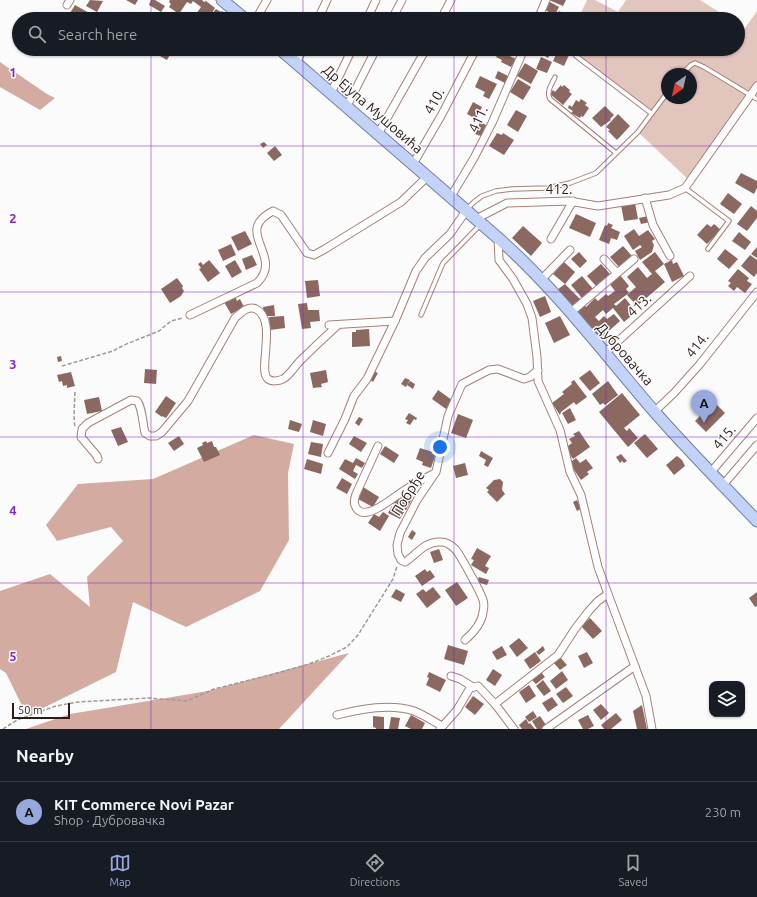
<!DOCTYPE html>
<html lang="en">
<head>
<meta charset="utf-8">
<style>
  :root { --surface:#171b24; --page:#242831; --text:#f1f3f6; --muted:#9ea1a6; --line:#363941; --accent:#97a8dc }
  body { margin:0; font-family:Ubuntu,sans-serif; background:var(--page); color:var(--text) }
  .controls { position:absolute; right:12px; bottom:12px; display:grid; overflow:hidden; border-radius:8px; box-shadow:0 1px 3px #0004 }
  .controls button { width:36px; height:36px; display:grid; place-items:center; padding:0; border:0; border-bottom:1px solid var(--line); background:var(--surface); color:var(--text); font:20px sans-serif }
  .compass { position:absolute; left:661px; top:68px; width:36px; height:36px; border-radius:50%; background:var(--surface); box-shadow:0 1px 3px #0004; rotate:214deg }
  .scale { position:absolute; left:12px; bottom:10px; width:58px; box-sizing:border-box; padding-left:4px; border:2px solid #2b1c19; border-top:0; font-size:11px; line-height:14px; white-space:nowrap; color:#2b1c19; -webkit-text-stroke:3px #fbfbfb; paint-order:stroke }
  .you { position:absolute; left:440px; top:447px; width:14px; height:14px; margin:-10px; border:3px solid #fff; border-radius:50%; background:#1a73e8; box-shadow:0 0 0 6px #1a73e833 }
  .badge { display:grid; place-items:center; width:26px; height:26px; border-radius:50%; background:var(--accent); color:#111; font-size:13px; font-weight:700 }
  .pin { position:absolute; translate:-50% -33px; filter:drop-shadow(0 1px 2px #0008) }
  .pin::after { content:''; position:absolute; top:21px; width:14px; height:12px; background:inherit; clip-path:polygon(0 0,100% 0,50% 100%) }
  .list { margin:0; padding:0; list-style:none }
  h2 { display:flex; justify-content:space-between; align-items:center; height:52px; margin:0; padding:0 16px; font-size:17px }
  h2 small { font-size:13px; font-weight:400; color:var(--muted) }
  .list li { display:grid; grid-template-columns:26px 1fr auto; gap:12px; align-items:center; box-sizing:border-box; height:60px; padding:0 16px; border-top:1px solid var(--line) }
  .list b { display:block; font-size:15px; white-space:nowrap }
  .list p { margin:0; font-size:13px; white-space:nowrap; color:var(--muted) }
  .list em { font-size:13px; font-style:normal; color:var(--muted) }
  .icon { flex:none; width:22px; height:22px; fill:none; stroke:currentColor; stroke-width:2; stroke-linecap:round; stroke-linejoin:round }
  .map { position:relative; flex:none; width:757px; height:729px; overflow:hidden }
  .search { position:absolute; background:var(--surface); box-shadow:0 1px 3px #0004; left:12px; right:12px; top:12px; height:44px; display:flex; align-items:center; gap:10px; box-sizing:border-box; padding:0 14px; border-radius:22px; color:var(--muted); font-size:15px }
  .sheet { height:112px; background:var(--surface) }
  nav { display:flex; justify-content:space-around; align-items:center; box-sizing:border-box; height:56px; border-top:1px solid var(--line); background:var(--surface); font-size:11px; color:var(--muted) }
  nav a { display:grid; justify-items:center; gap:2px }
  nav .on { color:var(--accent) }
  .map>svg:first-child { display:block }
</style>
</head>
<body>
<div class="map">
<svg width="757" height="729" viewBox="0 0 757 729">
  <rect width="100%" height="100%" fill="#fbfbfb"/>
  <g fill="#e2c5bd" fill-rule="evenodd">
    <polygon points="587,0 595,0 618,12 626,0 700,0 730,19 578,19"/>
    <path d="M757,11V86L691,182L638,132L651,113L567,49H738V24L745,28ZM667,74H691V98H667Z"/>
  </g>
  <g fill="#d3aba1">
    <polygon points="0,62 47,94 55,98 40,110 0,87"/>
    <polygon points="254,435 294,444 288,473 289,540 260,591 186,627 133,602 116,672 27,716 6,673 0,669 0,591 50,574 90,607 87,577 123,541 111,527 57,541 46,525 78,484 153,479"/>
    <polygon points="349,653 279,729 26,729 70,714 208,691"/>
  </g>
  <g fill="#8b6860">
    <polygon points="90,0 103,1 97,12 86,6"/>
    <polygon points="126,0 138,0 135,5"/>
    <polygon points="151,0 155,0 165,6 161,12 149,5"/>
    <polygon points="170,0 202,0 204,2 206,1 215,8 208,19 203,19 196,14 201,7 193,1 191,4 187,2 179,14 169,7 171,4 169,2"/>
    <polygon points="549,0 566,0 563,6"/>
    <polygon points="550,2 559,7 555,15 545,10"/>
    <polygon points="75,5 91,14 88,19 80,19 70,13"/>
    <polygon points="216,9 221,12 222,11 228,15 227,16 230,19 214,19 210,16"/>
    <polygon points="559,11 570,17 569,19 555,19"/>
    <polygon points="116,49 127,49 124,54"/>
    <polygon points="161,49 167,49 172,51 167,60 158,55"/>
    <polygon points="196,49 208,49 207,53"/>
    <polygon points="534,49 553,49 548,58"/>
    <polygon points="558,50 569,55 564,66 553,61"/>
    <polygon points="499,51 516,59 511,67 501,62 502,60 496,57"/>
    <polygon points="541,57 552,62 547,73 536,69"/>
    <polygon points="525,63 538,71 531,84 517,76"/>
    <polygon points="498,71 508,76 505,83 495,78"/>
    <polygon points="480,76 497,84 489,99 483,96 485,92 475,87"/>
    <polygon points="518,79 531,87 523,100 510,92"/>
    <polygon points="561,85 562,87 564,85 570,90 569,92 572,94 563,105 550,94 553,90 555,92"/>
    <polygon points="581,99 587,103 585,105 589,108 583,117 581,116 580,118 571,113 573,111 568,108 569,105 572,107 576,100 579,102"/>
    <polygon points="473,102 482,107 476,119 467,114"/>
    <polygon points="605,106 614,115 610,119 611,120 601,127 592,118"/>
    <polygon points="516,110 527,116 518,132 507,125"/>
    <polygon points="618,114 630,126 617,140 608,131 610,130 606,127"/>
    <polygon points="480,122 486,125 481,136 475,134"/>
    <polygon points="497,133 502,135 503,133 514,140 504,155 489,146"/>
    <polygon points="264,142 267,145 263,148 260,144"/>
    <polygon points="275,146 282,155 274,161 267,153"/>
    <polygon points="741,173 757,181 757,188 754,194 735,183"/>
    <polygon points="728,193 742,204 734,214 720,204"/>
    <polygon points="635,203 638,219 624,221 621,205"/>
    <polygon points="751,206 757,211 757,218 747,231 737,224"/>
    <polygon points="576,214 596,223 590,237 569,228"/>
    <polygon points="648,216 650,222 641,224 639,218"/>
    <polygon points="608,223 613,225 611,228 620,232 617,240 611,238 609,244 599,240 605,225 607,226"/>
    <polygon points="707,224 711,227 714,224 721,230 707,244 697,235"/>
    <polygon points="523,226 542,243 531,256 512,238"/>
    <polygon points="634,229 639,236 648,230 655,239 652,241 654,245 652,252 640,260 635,251 642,247 640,245 633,250 624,236"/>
    <polygon points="245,231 252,244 238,251 231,237"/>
    <polygon points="739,232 751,242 745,250 732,241"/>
    <polygon points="231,244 236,255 223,261 218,250"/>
    <polygon points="623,246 632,256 619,267 610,257"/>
    <polygon points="757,247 757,258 751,254"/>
    <polygon points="725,249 738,259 729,269 717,259"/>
    <polygon points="579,252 587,261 580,268 571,259"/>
    <polygon points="655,252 664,264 672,260 673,264 677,262 684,276 672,282 664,264 655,271 665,282 637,306 627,295 636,287 627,277 638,267 647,278 652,274 642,262"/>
    <polygon points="252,255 257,265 246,270 242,259"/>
    <polygon points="750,255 757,260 757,273 754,277 741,266"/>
    <polygon points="209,260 220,273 208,282 199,269 201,268 198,264 201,262 203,265"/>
    <polygon points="235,260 242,272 232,278 225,266"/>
    <polygon points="564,262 575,272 565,284 580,299 572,306 557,290 565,284 553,274"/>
    <polygon points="601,264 610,274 596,286 587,276"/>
    <polygon points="738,269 749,278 747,281 752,284 745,293 737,287 734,291 728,286 731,283 728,281"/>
    <polygon points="620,275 629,286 626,289 629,293 614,304 616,306 625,298 636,312 624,322 613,308 606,314 603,310 595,317 599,321 604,316 607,319 614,314 620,321 601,338 576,310 583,303 586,307 595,298 598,301 606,294 608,296 615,291 609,283"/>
    <polygon points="582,276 593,289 582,298 571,285"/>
    <polygon points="177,278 183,286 182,288 184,291 181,296 170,303 161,289"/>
    <polygon points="318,280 320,296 307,298 305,281"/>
    <polygon points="235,296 237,301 240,299 244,307 231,314 224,302"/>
    <polygon points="545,296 551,312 540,317 533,301"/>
    <polygon points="307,303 308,310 319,310 320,321 310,322 311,328 302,329 298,304"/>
    <polygon points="274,305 275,316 264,316 263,307"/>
    <polygon points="284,316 285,328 270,330 269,317"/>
    <polygon points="560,316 570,335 554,343 545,323"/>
    <polygon points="369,329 370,346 352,347 352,332 356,332 356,330"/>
    <polygon points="61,356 62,361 58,362 57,357"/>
    <polygon points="145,369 157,370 156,384 144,383"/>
    <polygon points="326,370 328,382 321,384 322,387 313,388 310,373"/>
    <polygon points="590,370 600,383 590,391 579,378"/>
    <polygon points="373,371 378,373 373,382 369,379"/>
    <polygon points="71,372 75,386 67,388 67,385 63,386 62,381 59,382 57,375"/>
    <polygon points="405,378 410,380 406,387 401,384"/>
    <polygon points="574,380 587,397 576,405 574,402 561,412 560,415 552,403 564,394 562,392 572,384 571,382"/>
    <polygon points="410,381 415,384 413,389 407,385"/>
    <polygon points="608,381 618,395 605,405 603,403 600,405 592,394"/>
    <polygon points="438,390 452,400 446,409 432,399"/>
    <polygon points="622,393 640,415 624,428 627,431 629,428 638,438 628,447 599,412"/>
    <polygon points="166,396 176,403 166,418 162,416 162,417 155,412"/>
    <polygon points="99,397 102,411 87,414 84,400"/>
    <polygon points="714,402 725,413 706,432 695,421"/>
    <polygon points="570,408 576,420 568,424 562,413"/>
    <polygon points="409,413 417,418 416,420 414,419 410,425 406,423 408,420 405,419"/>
    <polygon points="458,414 473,420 466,438 451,433"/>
    <polygon points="359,417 363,419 359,426 355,423"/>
    <polygon points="290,420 302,424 299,432 288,429"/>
    <polygon points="313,420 326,424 323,436 310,432"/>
    <polygon points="121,427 128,442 118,446 111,430"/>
    <polygon points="579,431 590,447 573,459 565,448 572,443 569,439 575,436 573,434"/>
    <polygon points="645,434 658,449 647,458 634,443"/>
    <polygon points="179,436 184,444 174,451 168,443"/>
    <polygon points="354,436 367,443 361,452 349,444"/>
    <polygon points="206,441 207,443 212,441 214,447 216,447 220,455 204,462 197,448 203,445 202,443"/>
    <polygon points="311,442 323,444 321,457 308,454"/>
    <polygon points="385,446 399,455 394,463 380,454"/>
    <polygon points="420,448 436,453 431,468 422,465 423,462 416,459"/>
    <polygon points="481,451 493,458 488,467 484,465 486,460 479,456"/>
    <polygon points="621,454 627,461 624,463 622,461 620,463 616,457"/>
    <polygon points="677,456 682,460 685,466 674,475 666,465"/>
    <polygon points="356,458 365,463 362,468 356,465 353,471 358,474 355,479 339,469 345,459 353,463"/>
    <polygon points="576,458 580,463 586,459 593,468 587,472 589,474 581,480 570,464 572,461"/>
    <polygon points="307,459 323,464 321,474 304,469"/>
    <polygon points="465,463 468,475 456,478 453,466"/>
    <polygon points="342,478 352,484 347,494 336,488"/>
    <polygon points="500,479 503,482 502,490 505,494 497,502 487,492 489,490 486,488 494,480"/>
    <polygon points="363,487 379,497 373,507 356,498"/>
    <polygon points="402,494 412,499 406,510 393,504 397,496"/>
    <polygon points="577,500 581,509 577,511 573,502"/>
    <polygon points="392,506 404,512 400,519 388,513"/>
    <polygon points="383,512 389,516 380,531 368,523 374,514 379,517"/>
    <polygon points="412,530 416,533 412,540 408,537"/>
    <polygon points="477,548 491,556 485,566 489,568 486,574 471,565 474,560 471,559"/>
    <polygon points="439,549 443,560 434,563 430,552"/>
    <polygon points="425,569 427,572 430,570 435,577 422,586 415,576"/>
    <polygon points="479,577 489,580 487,585 477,582"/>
    <polygon points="457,582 468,598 456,606 445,590"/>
    <polygon points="433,587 441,597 427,608 416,594 423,589 426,592"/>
    <polygon points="396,589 405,594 401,602 391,597"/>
    <polygon points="757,592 757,606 755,607 749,598"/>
    <polygon points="590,618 602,631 593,639 581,626"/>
    <polygon points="519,638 528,648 517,657 509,646"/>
    <polygon points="448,645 468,651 464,665 444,659"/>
    <polygon points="502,646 507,655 497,660 492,652"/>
    <polygon points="543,646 545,650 539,655 536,652"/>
    <polygon points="535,652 541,661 530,669 524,660"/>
    <polygon points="587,652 593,663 584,668 578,656"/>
    <polygon points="560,657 567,665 560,670 553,662"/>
    <polygon points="493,669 502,675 495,686 486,680"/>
    <polygon points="562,671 568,680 556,689 550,681"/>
    <polygon points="429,672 446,680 440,692 426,685 429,678 427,677"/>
    <polygon points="541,672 545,677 536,684 532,680"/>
    <polygon points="543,680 551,691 544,696 536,686"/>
    <polygon points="529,685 536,696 526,703 519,692"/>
    <polygon points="566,687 573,696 563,703 556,694"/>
    <polygon points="473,696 484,704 475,715 465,707"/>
    <polygon points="552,697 558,705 548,712 542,703"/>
    <polygon points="601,704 609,713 601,720 593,710"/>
    <polygon points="642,705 647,729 637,729 633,711"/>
    <polygon points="533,711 537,717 529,722 525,717"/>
    <polygon points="616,713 622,720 611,729 604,729 601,725"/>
    <polygon points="411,715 425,723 422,729 411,729 405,726"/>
    <polygon points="588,715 594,726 588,729 583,729 578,720"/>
    <polygon points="373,716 384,717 384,729 376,729 376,728 373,727"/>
    <polygon points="540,716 546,725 541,729 537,729 532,721"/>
    <polygon points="391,717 400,718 398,729 389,729"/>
    <polygon points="526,719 529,724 530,723 535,729 522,729 519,725"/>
  </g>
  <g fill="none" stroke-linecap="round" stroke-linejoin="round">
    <defs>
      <g id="service">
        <polyline points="576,56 651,113"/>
        <polyline points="682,74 691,65 695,63 704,67 757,99"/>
        <path d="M555,77C552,84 546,91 550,99L616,153"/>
        <polyline points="685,188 729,221 708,249"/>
        <polyline points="466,210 474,202 482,196 496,191 512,189 548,188 570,183 596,173 638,132 667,93"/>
        <polyline points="421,315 443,263 480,225"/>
      </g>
      <g id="minor">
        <polyline points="67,5 70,0"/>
        <polyline points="256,19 267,0"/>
        <polyline points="318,19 327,0"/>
        <polyline points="367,19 376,0"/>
        <polyline points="392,19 402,0"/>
        <polyline points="441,19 451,0"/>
        <polyline points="489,19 490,18"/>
        <polyline points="538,19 546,0"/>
        <polyline points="296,63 303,49"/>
        <polyline points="331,93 352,49"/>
        <polyline points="347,106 376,49"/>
        <polyline points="378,134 426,49"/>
        <polyline points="413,164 441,116 476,49"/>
        <polyline points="450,198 474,158 492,123 524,49"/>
        <polyline points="645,198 653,225 670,256"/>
        <polyline points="476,219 507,203 569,201 598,206 669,195 685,188 757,86"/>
        <polyline points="498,238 499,260 513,279 527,304 532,318 537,357 538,381 560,430 570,472 581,495 598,567 646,696 652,729"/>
        <polyline points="551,239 573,201"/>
        <polyline points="604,259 617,273"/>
        <polyline points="541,280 570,250"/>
        <polyline points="570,313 634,259"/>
        <path d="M190,315L257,283C285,256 232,232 273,211L281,215L307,253L314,255L325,249L401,202L427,177"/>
        <polyline points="329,325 395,321"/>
        <polyline points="605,353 690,276"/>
        <polyline points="654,412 674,393 700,364 757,292"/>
        <path d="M378,446L356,494C354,500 353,504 357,509C367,522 397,494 408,488C416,482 426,478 435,473"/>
        <polyline points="328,453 345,419 354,396 367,379 395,321 416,271 425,258 450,234 466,211"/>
        <path d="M98,459L97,456L81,437L82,429L88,423L131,400L137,401C142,406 143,425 145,433L150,436H156L162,432L188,401L235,318C241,313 248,305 256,309C278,320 257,371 268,379C272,382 279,381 283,379C290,375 294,367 300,361C312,349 325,337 338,325"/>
        <polyline points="711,472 757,418"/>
        <polyline points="723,485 757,445"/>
        <path d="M465,640C473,633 482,623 483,612C484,608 484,603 483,600C481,593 460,554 455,549C452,546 446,542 441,542C425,541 417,554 405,562L401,560L398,554L397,545L400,533L417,500L436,472L448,416L462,384L489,370L498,369L524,379L530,377L538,370"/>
        <polyline points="451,676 460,679 473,687"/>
        <polyline points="495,704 558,655 575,629 588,612 598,601 608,594"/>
        <path d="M337,715C361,709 391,703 414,711C424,715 433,721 442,726"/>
        <polyline points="440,729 457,710 470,688 478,686 495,704 514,729"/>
        <polyline points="546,729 635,666"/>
      </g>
      <g id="primary">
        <polyline points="222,0 245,19"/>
        <path d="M280,49L498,238C556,289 603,352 653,410C686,448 722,484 757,521"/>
      </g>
    </defs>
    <use href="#service" stroke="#a48077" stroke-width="5.5"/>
    <use href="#minor" stroke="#a48077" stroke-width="9"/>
    <use href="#primary" stroke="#727fa6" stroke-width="13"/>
    <g stroke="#9e9896" stroke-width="1.5" stroke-dasharray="4 2" stroke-linecap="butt">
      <polyline points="62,366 113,351 124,345 159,331 171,321 183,318"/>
      <path d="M75,426C73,421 75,398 75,390"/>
      <polyline points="3,729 17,720 39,712 56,706 78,702 148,698 187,701 214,689 270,675 309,664 329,656 347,647 358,635 393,579 397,566"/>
    </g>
    <use href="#service" stroke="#fff" stroke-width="3.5"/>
    <use href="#minor" stroke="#fff" stroke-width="7"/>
    <use href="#primary" stroke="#c2d3f7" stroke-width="11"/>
  </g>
  <path fill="none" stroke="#7b2cbf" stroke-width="1" stroke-opacity="0.55" d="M151,0V19M303,0V19M454,0V19M606,0V19M151,49V729M303,49V729M454,49V729M606,49V729M0,146H757M0,292H757M0,437H757M0,583H757"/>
  <g text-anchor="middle" stroke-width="3" stroke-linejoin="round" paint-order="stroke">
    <g font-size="14" fill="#2b1c19" stroke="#fbfbfb">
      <text transform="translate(434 101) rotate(-61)" y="5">410.</text>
      <text transform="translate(373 109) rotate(41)" y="5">Др Ејупа Мушовића</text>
      <text transform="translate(478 119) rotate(-65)" y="5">411.</text>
      <text x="559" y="194">412.</text>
      <text transform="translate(639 305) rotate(-42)" y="5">413.</text>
      <text transform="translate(697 345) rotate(-52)" y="5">414.</text>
      <text transform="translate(625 354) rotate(49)" y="5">Дубровачка</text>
      <text transform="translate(724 437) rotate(-50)" y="5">415.</text>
      <text transform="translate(408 493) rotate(-58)" y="5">Побрђе</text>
    </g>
  </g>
  <g font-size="13" text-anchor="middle" font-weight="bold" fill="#7b2cbf" stroke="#fbfbfb" stroke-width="3" stroke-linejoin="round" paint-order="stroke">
    <text x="13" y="77">1</text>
    <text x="13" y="223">2</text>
    <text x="13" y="369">3</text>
    <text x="13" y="515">4</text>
    <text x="13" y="661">5</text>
  </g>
</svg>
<div class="controls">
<button><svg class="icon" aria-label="layers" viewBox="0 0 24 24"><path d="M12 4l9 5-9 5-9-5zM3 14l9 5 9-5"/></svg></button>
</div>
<svg class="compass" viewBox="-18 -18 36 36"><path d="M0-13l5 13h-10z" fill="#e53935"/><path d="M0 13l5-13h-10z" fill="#9ea1a6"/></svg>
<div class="scale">50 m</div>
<div class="you"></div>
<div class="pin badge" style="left:704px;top:423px">A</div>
<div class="search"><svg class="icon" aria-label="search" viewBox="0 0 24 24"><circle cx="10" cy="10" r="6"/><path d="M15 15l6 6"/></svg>Search here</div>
</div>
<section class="sheet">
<h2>Nearby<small></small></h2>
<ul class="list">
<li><span class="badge">A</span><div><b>KIT Commerce Novi Pazar</b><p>Shop · Дубровачка</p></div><em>230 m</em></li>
</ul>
</section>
<nav>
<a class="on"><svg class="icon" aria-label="map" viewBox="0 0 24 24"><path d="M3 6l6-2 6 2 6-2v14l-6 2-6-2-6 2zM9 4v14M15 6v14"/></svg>Map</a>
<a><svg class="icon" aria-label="directions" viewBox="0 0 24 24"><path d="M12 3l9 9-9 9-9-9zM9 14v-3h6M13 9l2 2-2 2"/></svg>Directions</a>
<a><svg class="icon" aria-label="saved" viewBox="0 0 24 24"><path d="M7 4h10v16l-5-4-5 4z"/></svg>Saved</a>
</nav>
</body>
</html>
